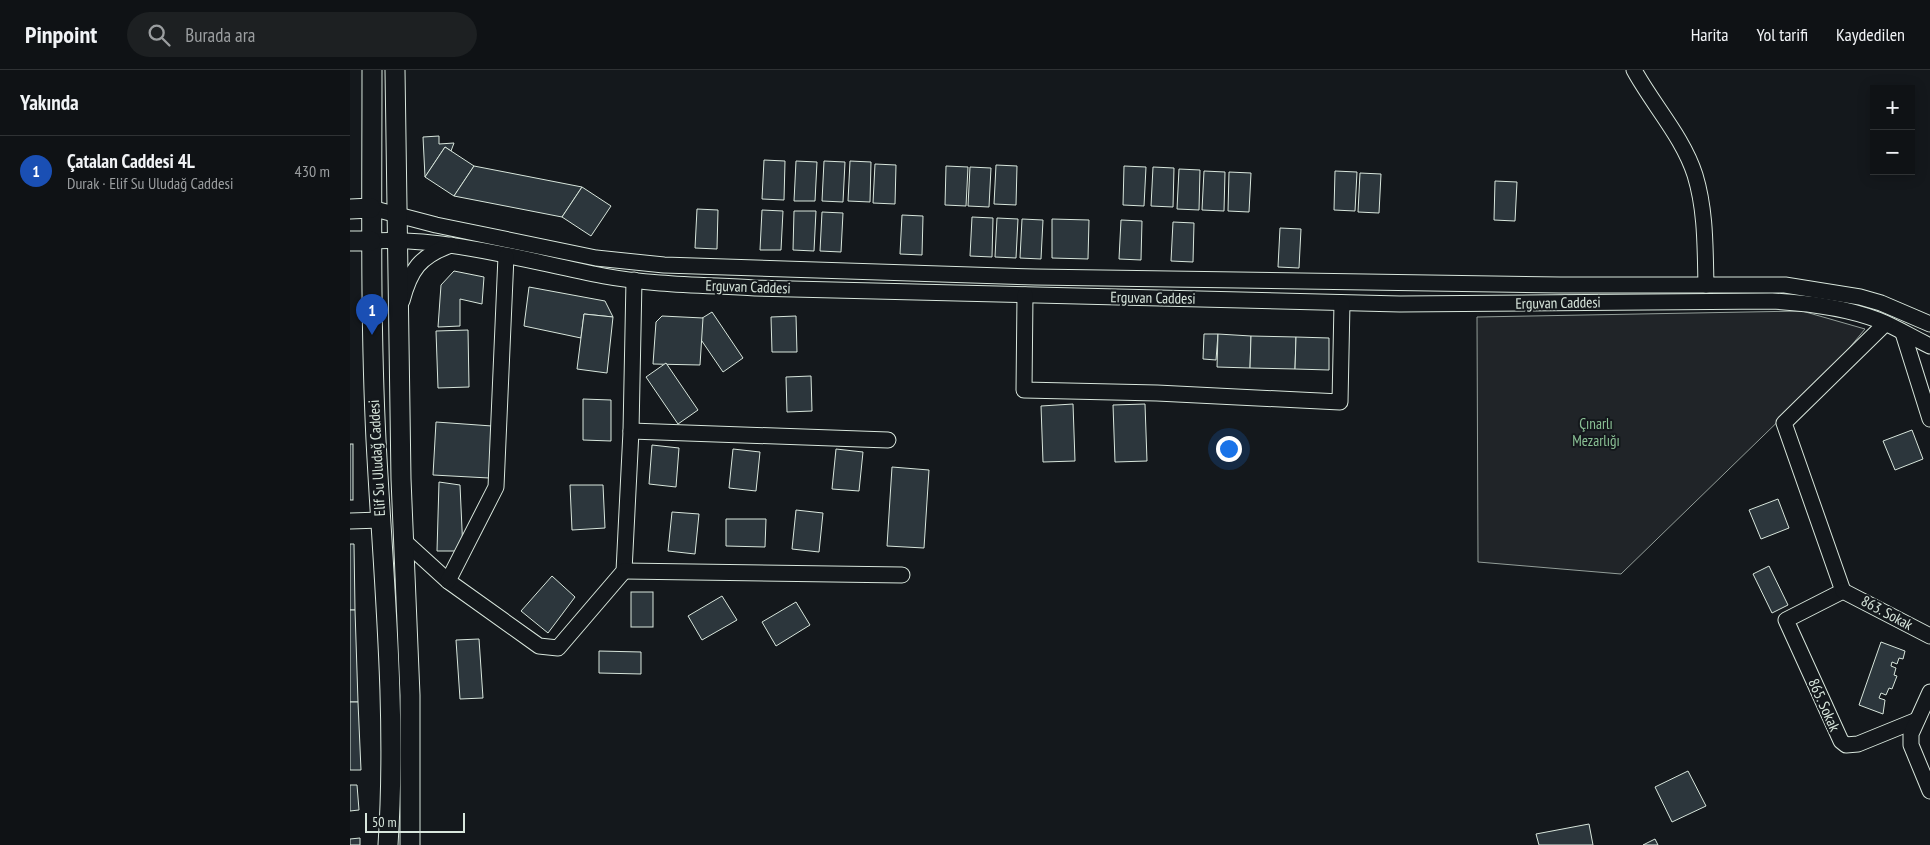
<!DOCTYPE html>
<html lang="tr">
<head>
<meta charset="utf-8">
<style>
  :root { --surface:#0f1215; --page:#1d2022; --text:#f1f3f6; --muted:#9b9ea0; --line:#2f3234; --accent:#ffb74d }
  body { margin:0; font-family:"PT Sans Narrow",sans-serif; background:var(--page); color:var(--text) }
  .controls { position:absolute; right:15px; top:15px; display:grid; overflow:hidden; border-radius:0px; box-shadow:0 2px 12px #0003 }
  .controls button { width:45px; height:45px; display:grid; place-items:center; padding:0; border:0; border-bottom:1px solid var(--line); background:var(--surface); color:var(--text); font:25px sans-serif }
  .scale { position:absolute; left:15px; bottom:12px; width:100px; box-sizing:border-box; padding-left:5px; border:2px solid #d8e6dc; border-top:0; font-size:14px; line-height:18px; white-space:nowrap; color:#d8e6dc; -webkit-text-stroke:4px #14181c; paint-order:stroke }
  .you { position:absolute; left:878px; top:378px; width:18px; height:18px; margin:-12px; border:4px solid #fff; border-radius:50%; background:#1a73e8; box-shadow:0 0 0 8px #1a73e833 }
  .badge { display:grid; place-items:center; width:32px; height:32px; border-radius:50%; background:var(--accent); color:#fff; font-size:16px; font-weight:700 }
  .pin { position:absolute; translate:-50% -41px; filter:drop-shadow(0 1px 2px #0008) }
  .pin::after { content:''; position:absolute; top:26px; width:18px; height:15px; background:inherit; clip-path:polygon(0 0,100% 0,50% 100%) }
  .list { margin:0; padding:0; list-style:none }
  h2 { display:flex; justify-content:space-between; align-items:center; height:65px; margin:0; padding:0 20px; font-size:21px }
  h2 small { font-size:16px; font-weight:400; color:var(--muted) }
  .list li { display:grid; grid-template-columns:32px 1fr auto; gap:15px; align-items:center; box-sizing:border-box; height:70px; padding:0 20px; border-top:1px solid var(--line) }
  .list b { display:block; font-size:19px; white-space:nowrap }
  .list p { margin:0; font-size:16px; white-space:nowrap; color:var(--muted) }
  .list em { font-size:16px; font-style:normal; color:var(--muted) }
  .icon { flex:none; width:28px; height:28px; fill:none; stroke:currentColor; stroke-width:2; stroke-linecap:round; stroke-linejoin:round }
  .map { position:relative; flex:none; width:1580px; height:775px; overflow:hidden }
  header { display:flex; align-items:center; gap:30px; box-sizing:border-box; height:70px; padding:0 25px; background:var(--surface); border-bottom:1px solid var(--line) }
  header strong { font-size:24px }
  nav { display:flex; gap:28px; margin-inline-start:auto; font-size:18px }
  .search { width:350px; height:45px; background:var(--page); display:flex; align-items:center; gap:12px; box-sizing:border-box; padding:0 18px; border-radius:28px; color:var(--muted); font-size:19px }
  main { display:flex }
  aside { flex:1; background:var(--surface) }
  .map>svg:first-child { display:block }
</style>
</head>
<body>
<header>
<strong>Pinpoint</strong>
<div class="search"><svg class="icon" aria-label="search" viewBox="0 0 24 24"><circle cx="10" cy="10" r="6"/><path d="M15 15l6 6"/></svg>Burada ara</div>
<nav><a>Harita</a><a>Yol tarifi</a><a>Kaydedilen</a></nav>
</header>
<main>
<aside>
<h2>Yakında<small></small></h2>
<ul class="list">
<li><span class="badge" style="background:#1a4fb4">1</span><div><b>Çatalan Caddesi 4L</b><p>Durak · Elif Su Uludağ Caddesi</p></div><em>430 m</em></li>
</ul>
</aside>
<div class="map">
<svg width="1580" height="775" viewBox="0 0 1580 775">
  <rect width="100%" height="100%" fill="#14181c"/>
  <polygon fill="#202428" stroke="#939e99" points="1452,241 1515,259 1482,299 1271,504 1128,492 1127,247"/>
  <g fill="#2c363c" stroke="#d8e6dc">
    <polygon points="89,66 89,74 104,73 101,81 95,77 75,107 73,67"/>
    <polygon points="95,77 124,96 104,126 75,107"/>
    <polygon points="414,90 435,91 434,130 412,129"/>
    <polygon points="446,91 467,92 465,131 444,131"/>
    <polygon points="474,91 495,92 493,132 472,131"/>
    <polygon points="500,91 521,92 520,132 498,131"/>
    <polygon points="525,94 546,95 545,134 523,133"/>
    <polygon points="646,95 667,96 666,135 644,134"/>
    <polygon points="124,96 232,117 212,147 104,126"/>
    <polygon points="596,96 618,97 616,136 595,135"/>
    <polygon points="774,96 796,97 794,136 773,135"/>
    <polygon points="620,97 641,98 639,137 618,136"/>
    <polygon points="803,97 824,98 823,137 801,136"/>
    <polygon points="829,99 850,100 849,140 827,139"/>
    <polygon points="854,101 875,102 874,141 852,140"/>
    <polygon points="985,101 1007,102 1005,141 984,140"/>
    <polygon points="879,102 901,103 899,142 878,141"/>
    <polygon points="1010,103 1031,104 1029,143 1008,142"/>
    <polygon points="1145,111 1167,112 1165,151 1144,150"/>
    <polygon points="232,117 261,136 241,166 212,147"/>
    <polygon points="347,139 368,140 367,179 345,178"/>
    <polygon points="412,140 433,141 431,180 410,180"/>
    <polygon points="444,141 466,141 464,181 443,180"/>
    <polygon points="472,142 493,143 491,182 470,181"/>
    <polygon points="552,145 573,146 572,185 550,184"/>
    <polygon points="622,147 643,148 642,187 620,186"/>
    <polygon points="647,148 668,149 666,188 645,187"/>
    <polygon points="672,149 693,150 691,189 670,188"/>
    <polygon points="702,149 739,150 738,189 702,188"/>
    <polygon points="771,150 792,151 791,190 769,189"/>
    <polygon points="823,152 844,153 843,192 821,191"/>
    <polygon points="930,158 951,159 949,198 928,197"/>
    <polygon points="104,201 134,207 132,234 110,229 110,256 88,257 91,215"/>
    <polygon points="179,217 255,231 263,247 234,244 231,268 174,256"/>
    <polygon points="362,242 393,288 373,302 341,255"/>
    <polygon points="234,244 263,247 257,303 227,299"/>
    <polygon points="312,246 353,248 350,295 303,294 306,252"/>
    <polygon points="446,246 447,282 422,282 421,247"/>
    <polygon points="118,260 119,317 88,318 86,261"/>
    <polygon points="854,264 868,264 866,290 853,289"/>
    <polygon points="868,264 901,266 900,298 867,297"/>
    <polygon points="901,266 946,267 945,299 900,298"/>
    <polygon points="946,267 979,268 979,300 945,299"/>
    <polygon points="316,293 348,340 328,354 296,307"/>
    <polygon points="461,306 462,341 437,342 436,307"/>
    <polygon points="233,329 261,330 261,371 233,370"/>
    <polygon points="723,334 725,391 693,392 691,336"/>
    <polygon points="795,334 797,391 765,392 763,335"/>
    <polygon points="86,352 142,356 139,408 83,405"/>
    <polygon points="1562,360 1573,389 1545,400 1533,371"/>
    <rect x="0" y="374" width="3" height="56"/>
    <polygon points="302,375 329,378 326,417 299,414"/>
    <polygon points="383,379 410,382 406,421 379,418"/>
    <polygon points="486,379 513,382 509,421 482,419"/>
    <polygon points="542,397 579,400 574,478 537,476"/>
    <polygon points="89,412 110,415 113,481 87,481"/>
    <polygon points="220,415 253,415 255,458 222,460"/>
    <polygon points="1428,429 1439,458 1411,469 1399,440"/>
    <polygon points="446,440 473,443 469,482 442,479"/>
    <polygon points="322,442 349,444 345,484 318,481"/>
    <polygon points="376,449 416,449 415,477 376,476"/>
    <polygon points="0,474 4,474 5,540 0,540"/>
    <polygon points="1419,496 1438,535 1422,543 1403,504"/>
    <polygon points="202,506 225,527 198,563 171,541"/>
    <rect x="281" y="522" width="22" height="35"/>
    <polygon points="372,526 387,550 352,570 338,546"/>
    <polygon points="446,532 460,555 426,576 412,552"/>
    <polygon points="0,540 5,540 8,632 0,632"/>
    <polygon points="129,569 133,628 110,629 106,570"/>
    <polygon points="1531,572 1555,581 1553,589 1549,588 1547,594 1542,592 1541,596 1546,598 1544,605 1547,606 1542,619 1539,618 1536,625 1531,623 1529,628 1535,630 1533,644 1509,635"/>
    <polygon points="249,581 291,582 291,604 249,603"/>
    <polygon points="0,632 8,632 11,700 0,700"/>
    <polygon points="1338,701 1356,736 1322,752 1305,717"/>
    <polygon points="0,715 7,715 9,740 0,741"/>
    <polygon points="1239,754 1243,775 1189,775 1186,764"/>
    <polygon points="10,768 10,775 0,775 0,769"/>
    <polygon points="1305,769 1308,775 1293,775"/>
  </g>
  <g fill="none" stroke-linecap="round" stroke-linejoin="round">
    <defs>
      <g id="minor">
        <path d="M1284,0C1303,35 1333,67 1345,105C1356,141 1355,179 1356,215"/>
        <polyline points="21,138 86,155 246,188 314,195 685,207 1210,215 1435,215 1510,227 1531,233 1580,254"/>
        <path d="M21,171C99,167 177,191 254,206C303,215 355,215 405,218L1050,234L1422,231C1458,233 1494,237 1528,250C1546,257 1563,268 1580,276"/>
        <polyline points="675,225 674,320 807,323 990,332 992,233"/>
        <path d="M52,231C60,200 70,186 101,175"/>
        <polyline points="1553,263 1580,349"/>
        <polyline points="281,361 538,370"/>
        <polyline points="0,451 31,450"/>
        <polyline points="53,470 98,511 189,576 208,578 274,501 281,361 284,210"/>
        <polyline points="274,501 552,505"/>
        <polyline points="98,511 146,417 156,186"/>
        <polyline points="1493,521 1434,353 1535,254"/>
        <polyline points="1493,521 1436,550 1491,671 1496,675 1508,674 1567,650"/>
        <polyline points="1493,521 1580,566"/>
        <polyline points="1580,622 1561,664 1561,675 1580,721"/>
      </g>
      <g id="major">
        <path d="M22,0C22,123 20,247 26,370C33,505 47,640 38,775"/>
        <polyline points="45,0 51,409 60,625 60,775"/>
        <polyline points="0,139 21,138"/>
        <polyline points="0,171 21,171"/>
      </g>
    </defs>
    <use href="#minor" stroke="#d8e6dc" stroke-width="17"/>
    <use href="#major" stroke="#d8e6dc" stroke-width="21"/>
    <use href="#minor" stroke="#14181c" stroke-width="15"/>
    <use href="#major" stroke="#14181c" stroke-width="19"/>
  </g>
  <g text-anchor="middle" stroke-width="4" stroke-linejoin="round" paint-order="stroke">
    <g font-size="15" fill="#d8e6dc" stroke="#14181c">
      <text transform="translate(398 217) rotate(2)" y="5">Erguvan Caddesi</text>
      <text transform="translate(803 228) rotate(1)" y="5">Erguvan Caddesi</text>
      <text transform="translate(1208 233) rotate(-1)" y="5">Erguvan Caddesi</text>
      <text transform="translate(27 388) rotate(-93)" y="5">Elif Su Uludağ Caddesi</text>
      <text transform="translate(1537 543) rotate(28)" y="5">863. Sokak</text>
      <text transform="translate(1474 635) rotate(66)" y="5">865. Sokak</text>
    </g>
    <g font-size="15" fill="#8ac095" stroke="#14181c">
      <text x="1246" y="359">Çınarlı<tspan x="1246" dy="17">Mezarlığı</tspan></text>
    </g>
  </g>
</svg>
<div class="controls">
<button>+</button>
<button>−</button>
</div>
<div class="scale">50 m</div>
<div class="you"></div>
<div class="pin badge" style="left:22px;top:265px;background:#1a4fb4">1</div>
</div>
</main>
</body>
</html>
